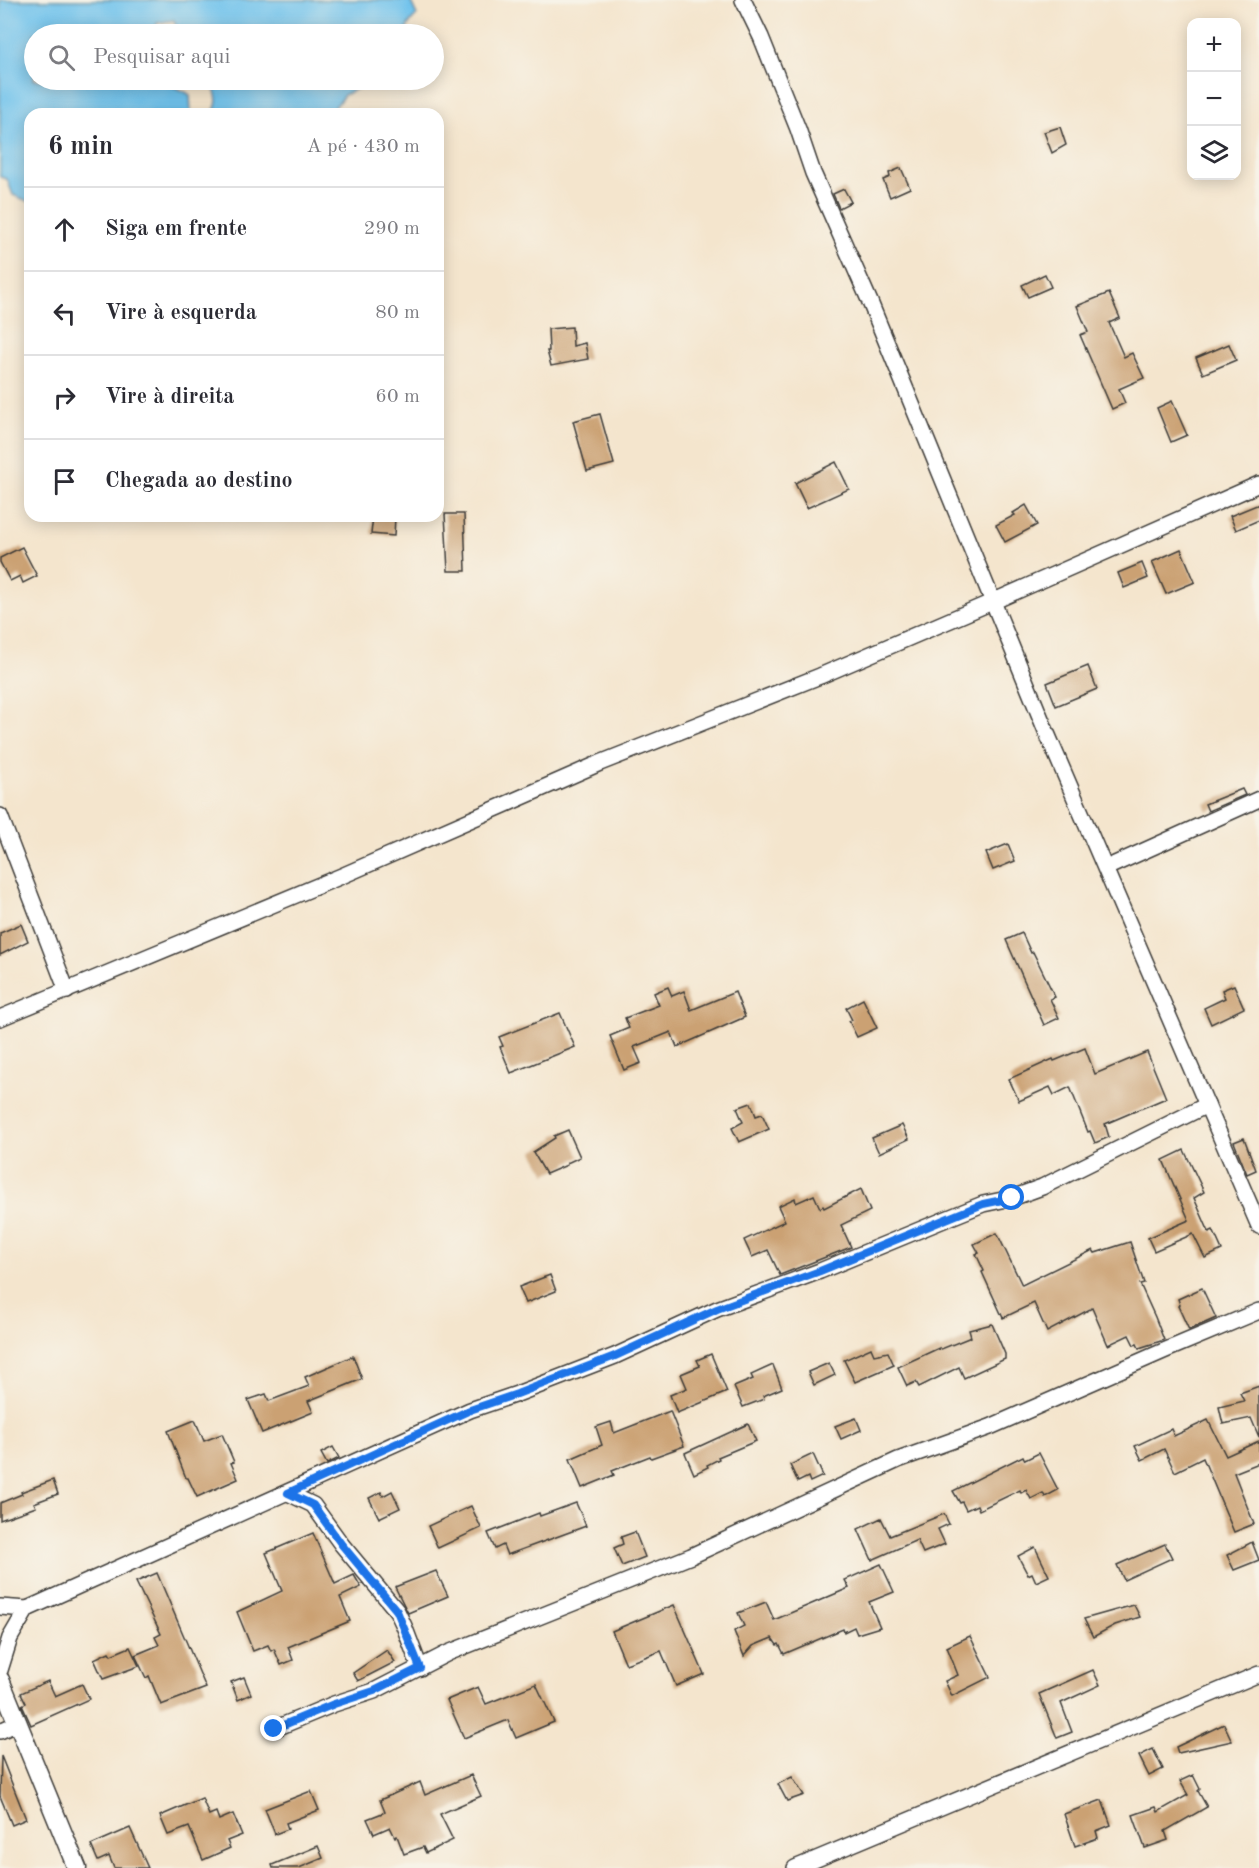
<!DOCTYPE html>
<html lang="pt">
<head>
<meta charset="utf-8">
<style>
  :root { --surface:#fff; --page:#f7f7f7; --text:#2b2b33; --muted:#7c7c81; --line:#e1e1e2 }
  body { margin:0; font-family:"Old Standard TT",serif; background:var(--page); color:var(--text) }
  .controls { position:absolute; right:18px; top:18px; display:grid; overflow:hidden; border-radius:12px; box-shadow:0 3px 15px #0003 }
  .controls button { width:54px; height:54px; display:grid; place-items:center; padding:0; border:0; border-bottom:2px solid var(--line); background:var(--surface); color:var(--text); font:30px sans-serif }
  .stop { position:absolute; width:18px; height:18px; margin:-14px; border:4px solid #1a73e8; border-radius:50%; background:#fff }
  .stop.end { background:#1a73e8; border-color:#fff; box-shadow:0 2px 6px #0008 }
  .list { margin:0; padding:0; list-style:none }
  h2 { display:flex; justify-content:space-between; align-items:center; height:78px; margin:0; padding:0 24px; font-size:26px }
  h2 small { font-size:20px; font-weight:400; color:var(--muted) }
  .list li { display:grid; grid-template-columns:39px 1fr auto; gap:18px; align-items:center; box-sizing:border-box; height:84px; padding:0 24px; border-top:2px solid var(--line) }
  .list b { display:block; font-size:22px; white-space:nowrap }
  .list em { font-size:20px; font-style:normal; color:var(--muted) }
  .icon { flex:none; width:33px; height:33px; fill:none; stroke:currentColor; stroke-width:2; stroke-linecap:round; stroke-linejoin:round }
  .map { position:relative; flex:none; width:1259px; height:1868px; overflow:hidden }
  .search { position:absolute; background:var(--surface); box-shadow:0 3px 15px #0003; left:24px; top:24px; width:420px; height:66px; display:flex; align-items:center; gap:15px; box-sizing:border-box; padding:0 21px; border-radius:33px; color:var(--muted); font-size:22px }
  .panel { position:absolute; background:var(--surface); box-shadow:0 3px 15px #0003; left:24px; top:108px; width:420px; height:414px; border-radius:18px }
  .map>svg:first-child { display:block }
</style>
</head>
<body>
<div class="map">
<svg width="1259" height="1868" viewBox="0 0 1259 1868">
  <rect width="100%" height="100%" fill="#f7f3e8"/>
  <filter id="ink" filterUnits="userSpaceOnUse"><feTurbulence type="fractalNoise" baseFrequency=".0167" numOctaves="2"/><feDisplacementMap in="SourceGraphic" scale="12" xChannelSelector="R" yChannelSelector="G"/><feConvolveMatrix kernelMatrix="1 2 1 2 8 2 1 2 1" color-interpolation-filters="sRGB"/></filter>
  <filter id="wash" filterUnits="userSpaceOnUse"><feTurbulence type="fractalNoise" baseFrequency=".008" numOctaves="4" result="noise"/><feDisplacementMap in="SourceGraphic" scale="24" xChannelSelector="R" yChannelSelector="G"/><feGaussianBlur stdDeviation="1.35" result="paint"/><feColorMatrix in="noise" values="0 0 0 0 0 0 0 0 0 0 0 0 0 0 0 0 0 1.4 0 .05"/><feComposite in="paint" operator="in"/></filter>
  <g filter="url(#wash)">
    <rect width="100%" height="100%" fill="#f4e5cd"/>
    <g fill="#70c2ec" stroke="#466f84" stroke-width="1.5">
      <path d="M0,0H410L417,15L408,25L406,34H178L174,20L157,23L155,34H34V80H161C170,87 181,88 190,95L191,114H30V202L13,195L7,179L0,177Z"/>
      <path d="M202,80H374L344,95L333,110L323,114H212C218,105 218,99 214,89L202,83Z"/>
    </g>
    <g id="blocks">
      <g fill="#cba173">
        <polygon points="1060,127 1066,145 1052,153 1044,132"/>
        <polygon points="901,168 910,188 890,197 883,180 890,177 889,173"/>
        <polygon points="844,189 851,202 839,208 833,194"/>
        <polygon points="1045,274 1051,287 1028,297 1022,285"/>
        <polygon points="1109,293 1120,318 1109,323 1124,357 1132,353 1144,378 1119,389 1125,403 1112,409 1080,335 1088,332 1077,306"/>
        <polygon points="572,327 573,346 585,343 588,359 551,366 547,351 549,351 548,329"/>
        <polygon points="1229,344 1236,360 1203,374 1196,358"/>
        <polygon points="1172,401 1187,435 1171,442 1157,408"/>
        <polygon points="600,414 614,464 587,471 573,421"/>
        <polygon points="836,462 849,489 807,508 795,483"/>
        <polygon points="1259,504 1259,520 1236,530 1230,516"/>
        <polygon points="1026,505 1037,525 1005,542 996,525 1015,515 1013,513"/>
        <polygon points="445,514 464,514 466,571 448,571"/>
        <polygon points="373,516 395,516 394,536 371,534"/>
        <polygon points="22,547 37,576 23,583 20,576 10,581 0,562 0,558"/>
        <polygon points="1181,549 1195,582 1166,594 1152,562"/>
        <polygon points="1142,563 1148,578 1124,588 1118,573"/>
        <polygon points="1088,666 1097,689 1056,706 1047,683"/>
        <polygon points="1242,789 1245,795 1208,811 1205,804"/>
        <polygon points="1008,844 1015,861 993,870 986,853"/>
        <polygon points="21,924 28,941 0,955 0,933"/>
        <polygon points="1022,933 1031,953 1033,952 1055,997 1050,999 1059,1018 1044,1025 1006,940"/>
        <polygon points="1234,985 1244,1008 1211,1024 1204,1008 1225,998 1222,990"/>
        <polygon points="668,987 672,996 684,991 691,1010 735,992 745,1017 677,1047 671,1032 634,1047 641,1063 624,1070 610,1036 629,1028 625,1018 659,1005 654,993"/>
        <polygon points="863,999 877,1028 857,1037 849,1021 852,1020 846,1008"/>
        <polygon points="560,1013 575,1047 511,1073 500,1047 503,1046 499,1037"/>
        <polygon points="1085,1048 1095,1074 1147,1052 1166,1098 1105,1124 1109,1137 1095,1143 1090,1131 1088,1132 1070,1087 1054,1095 1050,1087 1019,1101 1009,1079 1053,1059 1054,1061"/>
        <polygon points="751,1103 756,1116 762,1114 769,1129 739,1142 732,1128 743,1122 737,1108"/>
        <polygon points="902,1125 909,1139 879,1153 872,1138"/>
        <polygon points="568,1130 580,1157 567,1163 567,1165 546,1174 533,1152 555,1138 554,1136"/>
        <polygon points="1244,1138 1256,1170 1247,1174 1234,1142"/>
        <polygon points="1184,1150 1204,1192 1194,1198 1209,1232 1213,1230 1222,1250 1205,1258 1193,1234 1154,1251 1148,1238 1189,1220 1163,1160"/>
        <polygon points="861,1189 870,1211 841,1225 851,1247 780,1275 768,1250 752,1257 744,1240 785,1221 778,1206 795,1198 796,1203 814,1195 820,1208 823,1206 824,1208"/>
        <polygon points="997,1233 1022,1285 1093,1250 1095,1253 1130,1242 1144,1283 1140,1284 1155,1317 1164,1340 1139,1348 1137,1344 1134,1345 1129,1335 1108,1345 1092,1308 1047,1332 1034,1303 1003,1318 982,1272 984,1271 976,1254 979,1253 974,1244"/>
        <polygon points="550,1275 556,1291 526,1303 519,1287"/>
        <polygon points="1202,1288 1216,1318 1189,1330 1178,1306 1180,1305 1178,1299"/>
        <polygon points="992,1324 1005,1354 1005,1359 964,1378 959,1367 919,1387 916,1382 907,1386 898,1367 939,1348 939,1350 971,1337 969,1330"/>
        <polygon points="871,1348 874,1355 888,1352 894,1365 855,1382 844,1360"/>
        <polygon points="711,1354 727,1392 677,1413 670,1395 687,1388 681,1374 700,1366 697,1360"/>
        <polygon points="353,1356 362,1379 308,1401 313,1412 262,1433 248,1400 266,1394 269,1401 309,1386 305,1377"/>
        <polygon points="829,1363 835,1375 814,1385 808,1372"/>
        <polygon points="773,1365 782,1388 763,1396 764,1399 743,1407 734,1387 753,1379 751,1375"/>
        <polygon points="1259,1386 1259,1437 1251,1418 1223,1424 1219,1407 1244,1401 1240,1393"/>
        <polygon points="670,1411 684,1446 651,1458 650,1456 612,1471 614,1475 582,1488 570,1459 602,1445 596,1427 611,1422 614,1433"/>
        <polygon points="856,1418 861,1430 841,1439 835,1426"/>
        <polygon points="195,1420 204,1441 222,1434 234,1462 231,1463 238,1479 197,1497 188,1478 186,1478 168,1431"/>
        <polygon points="1208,1420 1226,1456 1259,1441 1259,1463 1234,1473 1254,1524 1234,1532 1203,1458 1175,1472 1164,1449 1142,1460 1135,1446 1171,1429 1174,1436"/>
        <polygon points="748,1424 756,1441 718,1457 719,1459 707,1465 708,1467 694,1474 685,1453"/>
        <polygon points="333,1447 339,1458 327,1464 321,1453"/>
        <polygon points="1039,1453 1058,1490 1045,1497 1043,1493 1031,1499 1026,1490 1021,1493 1020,1490 979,1510 977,1505 966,1510 962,1502 960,1503 953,1491 1023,1456 1025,1460"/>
        <polygon points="813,1454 823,1476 810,1482 808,1477 798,1482 790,1465"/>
        <polygon points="53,1480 58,1494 34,1503 36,1507 0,1520 0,1503 22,1494 21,1492"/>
        <polygon points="392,1491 400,1508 379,1518 369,1498 381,1492 383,1496"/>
        <polygon points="576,1503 586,1526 507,1555 503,1545 495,1549 488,1533 539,1513 540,1516"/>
        <polygon points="471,1506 481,1528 438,1548 428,1526"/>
        <polygon points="944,1514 949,1524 938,1529 945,1544 923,1553 917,1540 872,1560 858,1529 881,1518 890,1536"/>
        <polygon points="635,1532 645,1557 622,1566 614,1548 623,1544 621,1537"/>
        <polygon points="313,1533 335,1584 354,1575 361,1587 340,1597 350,1621 288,1647 293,1660 281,1665 274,1649 271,1651 268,1645 253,1651 237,1612 282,1591 266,1553"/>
        <polygon points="1252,1542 1259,1560 1234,1570 1227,1555"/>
        <polygon points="1165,1544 1172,1558 1124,1580 1117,1565"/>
        <polygon points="1035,1547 1049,1576 1036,1582 1032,1573 1028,1575 1018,1556"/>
        <polygon points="881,1564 894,1592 869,1602 880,1627 857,1634 854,1627 844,1632 843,1629 784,1654 779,1644 777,1645 772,1638 753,1646 744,1656 734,1631 744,1626 738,1613 766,1602 774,1620 849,1588 845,1580"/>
        <polygon points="436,1571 448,1596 408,1613 395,1587"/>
        <polygon points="157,1573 206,1688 161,1705 149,1676 146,1678 135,1655 159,1645 155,1637 161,1634 136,1582"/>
        <polygon points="674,1605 704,1674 676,1686 661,1651 626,1664 612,1631"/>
        <polygon points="1134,1605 1140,1617 1115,1625 1093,1637 1084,1619"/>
        <polygon points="970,1636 990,1677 952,1696 945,1681 958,1675 947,1647"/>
        <polygon points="130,1647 139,1666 103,1679 94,1659 109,1652 111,1655"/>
        <polygon points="387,1650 395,1662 358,1681 353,1673"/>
        <polygon points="1093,1670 1100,1685 1061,1703 1072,1732 1057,1738 1039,1694"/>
        <polygon points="244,1677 251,1694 238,1700 231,1682"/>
        <polygon points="48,1681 55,1696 82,1684 89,1699 31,1725 22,1705 26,1703 21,1693"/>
        <polygon points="536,1684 554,1722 516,1738 508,1720 464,1738 447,1700 478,1687 486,1704"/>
        <polygon points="1224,1724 1232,1741 1178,1753 1176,1747"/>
        <polygon points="1153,1749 1163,1769 1149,1776 1139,1756"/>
        <polygon points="1,1756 26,1819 12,1825 0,1796"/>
        <polygon points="471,1775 481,1796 440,1814 453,1840 426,1853 423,1847 404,1854 397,1836 395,1837 390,1827 374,1834 367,1819 385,1812 380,1800 420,1782 425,1795"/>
        <polygon points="1193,1775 1200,1789 1198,1791 1207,1807 1165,1831 1168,1840 1145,1848 1133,1815 1156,1807 1158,1812 1188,1795 1180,1781"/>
        <polygon points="792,1777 804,1795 787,1801 778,1784"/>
        <polygon points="311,1791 319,1810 286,1823 288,1829 275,1834 265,1809"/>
        <polygon points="202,1798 209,1815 216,1812 219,1820 233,1814 242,1835 227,1841 230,1848 203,1860 189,1827 168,1835 160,1816"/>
        <polygon points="1102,1800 1111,1825 1096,1831 1098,1838 1075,1846 1064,1814"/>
        <polygon points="130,1828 148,1868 114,1868 109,1856 98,1861 91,1845"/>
        <polygon points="318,1846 323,1858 299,1868 273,1868 272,1865"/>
      </g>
    </g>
  </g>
  <g filter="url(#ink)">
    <use href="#blocks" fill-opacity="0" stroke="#3c3a37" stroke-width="1.5"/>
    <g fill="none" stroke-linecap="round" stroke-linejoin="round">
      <defs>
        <g id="minor">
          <polyline points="743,0 761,37 798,129 813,173 870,302 1046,731 1259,1226"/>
          <polyline points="0,816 67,991"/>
          <polyline points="1106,868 1259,799"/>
          <polyline points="0,1018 344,875 600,763 820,676 992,602 1259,484"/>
          <polyline points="288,1493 313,1505 342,1545 397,1611 404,1626 420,1668"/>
          <polyline points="0,1607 27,1609 470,1410 517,1394 615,1356 717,1309 820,1271 946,1219 983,1204 1012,1198 1042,1187 1207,1105"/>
          <polyline points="0,1670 10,1638 27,1609"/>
          <polyline points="274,1729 334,1704 374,1691 448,1653 691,1556 898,1460 990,1427 1166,1350 1259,1311"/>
          <polyline points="0,1731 18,1723"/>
          <polyline points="795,1868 1259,1674"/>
        </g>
        <polyline id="tertiary" points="0,1680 77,1868"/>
      </defs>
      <use href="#minor" stroke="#3c3a37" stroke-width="18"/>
      <use href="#tertiary" stroke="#3c3a37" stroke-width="21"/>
      <use href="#minor" stroke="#fff" stroke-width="15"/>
      <use href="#tertiary" stroke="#fff" stroke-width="18"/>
    </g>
  </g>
  <g fill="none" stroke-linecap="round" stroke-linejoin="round" filter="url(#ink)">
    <polyline stroke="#1a73e8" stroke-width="8" points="274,1729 334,1704 374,1691 420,1668 397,1611 342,1545 313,1505 288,1493 470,1410 517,1394 615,1356 717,1309 820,1271 946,1219 983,1204 1012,1198"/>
  </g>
</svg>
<div class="controls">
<button>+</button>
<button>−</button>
<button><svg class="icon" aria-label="layers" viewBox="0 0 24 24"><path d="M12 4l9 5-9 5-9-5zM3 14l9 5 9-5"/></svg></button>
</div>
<div class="stop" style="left:1012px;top:1198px"></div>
<div class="stop end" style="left:274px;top:1729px"></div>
<div class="search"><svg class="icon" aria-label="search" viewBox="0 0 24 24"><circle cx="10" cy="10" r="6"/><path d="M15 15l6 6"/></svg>Pesquisar aqui</div>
<section class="panel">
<h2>6 min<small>A pé · 430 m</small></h2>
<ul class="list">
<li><svg class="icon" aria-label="ahead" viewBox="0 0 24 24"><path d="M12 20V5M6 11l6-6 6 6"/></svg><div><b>Siga em frente</b></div><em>290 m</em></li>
<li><svg class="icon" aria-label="left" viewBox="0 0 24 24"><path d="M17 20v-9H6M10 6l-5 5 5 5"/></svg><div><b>Vire à esquerda</b></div><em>80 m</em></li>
<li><svg class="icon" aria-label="right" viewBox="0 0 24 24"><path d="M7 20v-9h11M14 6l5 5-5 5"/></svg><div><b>Vire à direita</b></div><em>60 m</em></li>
<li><svg class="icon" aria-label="arrive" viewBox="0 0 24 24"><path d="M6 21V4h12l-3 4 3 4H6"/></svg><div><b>Chegada ao destino</b></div></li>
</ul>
</section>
</div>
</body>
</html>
